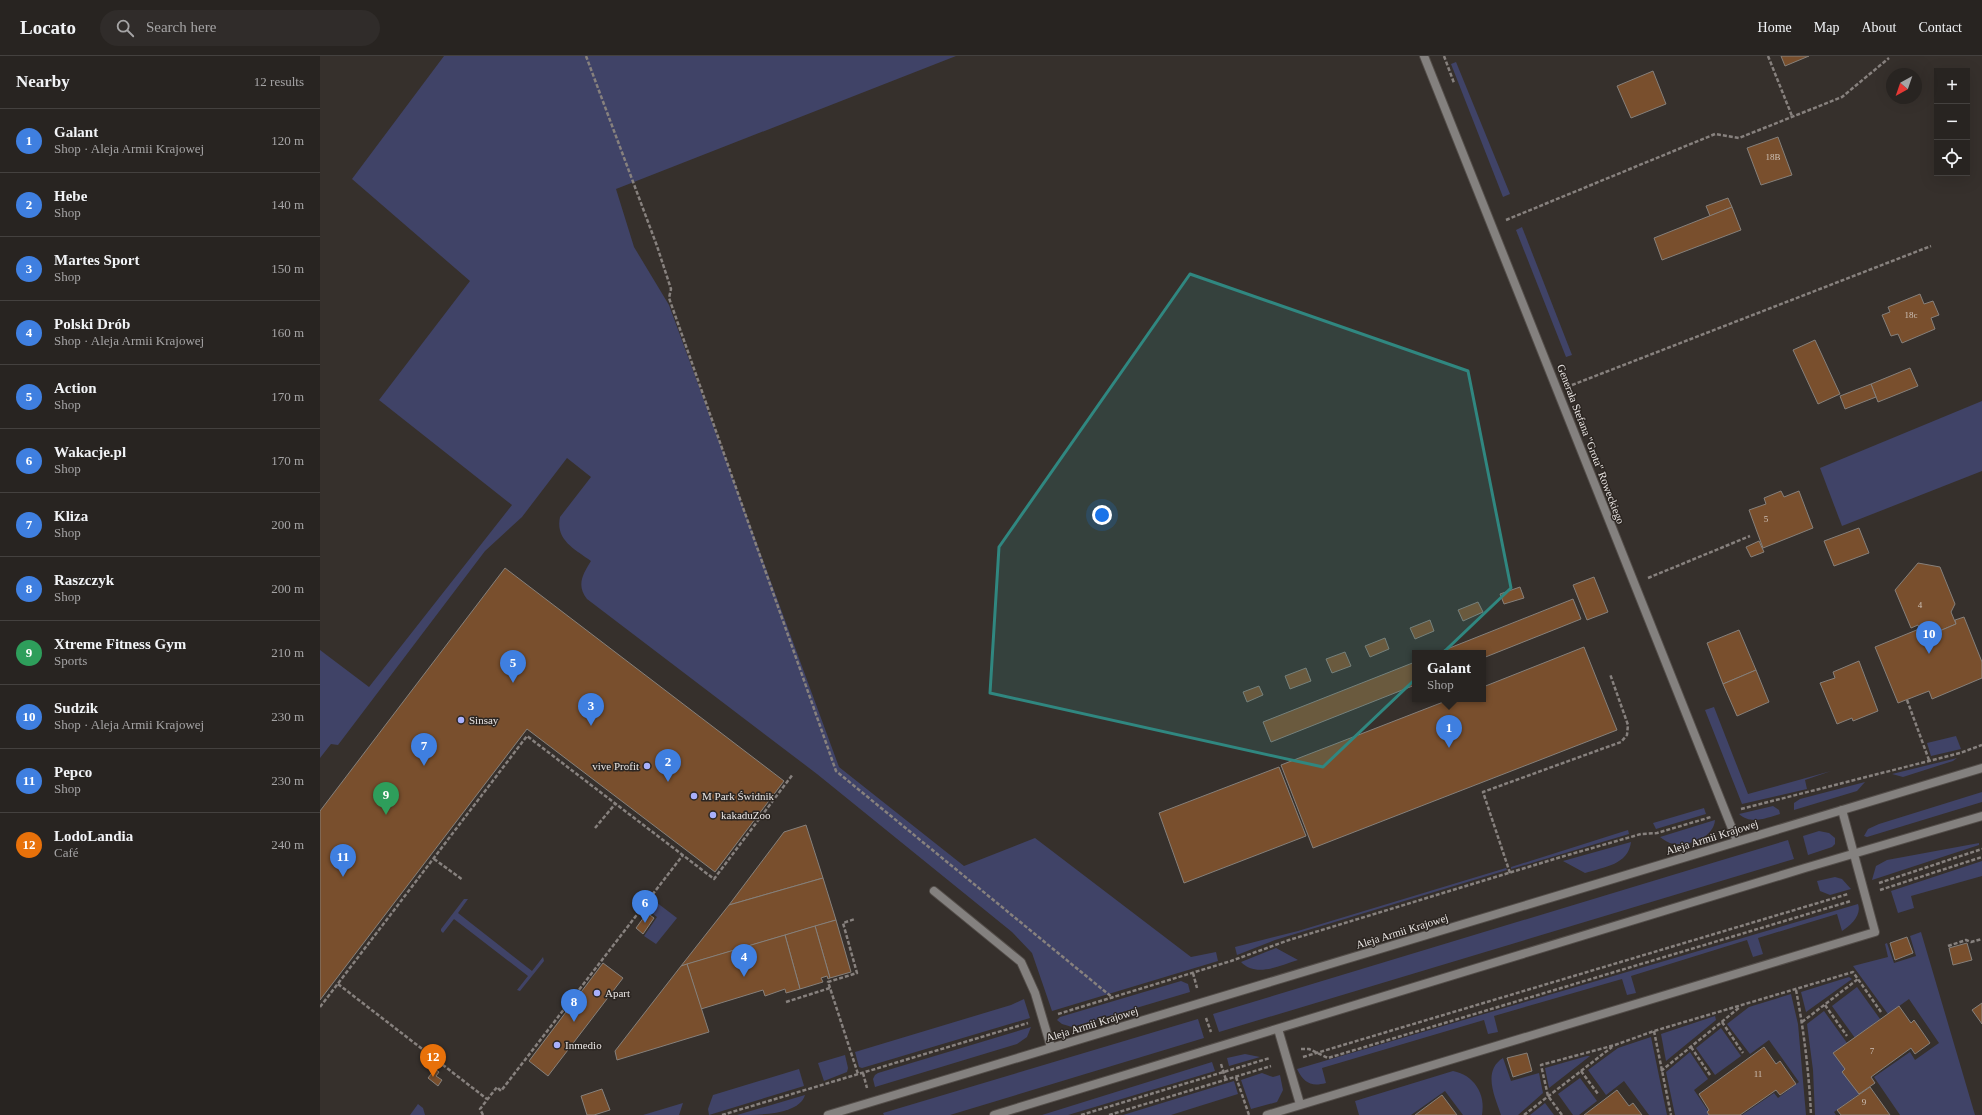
<!DOCTYPE html>
<html lang="en">
<head>
<meta charset="utf-8">
<style>
  :root { --surface:#282421; --page:#302c2a; --text:#f1f3f6; --muted:#a5a4a5; --line:#44413f; --accent:#a8b0fc }
  body { margin:0; font-family:"Times New Roman",serif; background:var(--page); color:var(--text) }
  .controls { position:absolute; right:12px; top:12px; display:grid; overflow:hidden; border-radius:0px; box-shadow:0 4px 16px #0002 }
  .controls button { width:36px; height:36px; display:grid; place-items:center; padding:0; border:0; border-bottom:1px solid var(--line); background:var(--surface); color:var(--text); font:20px sans-serif }
  .compass { position:absolute; left:1566px; top:12px; width:36px; height:36px; border-radius:50%; background:var(--surface); box-shadow:0 4px 16px #0002; rotate:220deg }
  .you { position:absolute; left:782px; top:459px; width:14px; height:14px; margin:-10px; border:3px solid #fff; border-radius:50%; background:#1a73e8; box-shadow:0 0 0 6px #1a73e833 }
  .badge { display:grid; place-items:center; width:26px; height:26px; border-radius:50%; background:var(--accent); color:#fff; font-size:13px; font-weight:700 }
  .pin { position:absolute; translate:-50% -33px; filter:drop-shadow(0 1px 2px #0008) }
  .pin::after { content:''; position:absolute; top:21px; width:14px; height:12px; background:inherit; clip-path:polygon(0 0,100% 0,50% 100%) }
  .popup { position:absolute; left:1092px; top:594px; width:74px; height:52px; box-sizing:border-box; display:grid; place-content:center; border-radius:0px; background:var(--surface); filter:drop-shadow(0 1px 3px #0005); font-size:13px; white-space:nowrap; color:var(--muted) }
  .popup b { font-size:15px; color:var(--text) }
  .popup::after { content:''; position:absolute; left:50%; top:100%; margin-left:-8px; border:8px solid transparent; border-top-color:var(--surface) }
  .list { margin:0; padding:0; list-style:none }
  h2 { display:flex; justify-content:space-between; align-items:center; height:52px; margin:0; padding:0 16px; font-size:17px }
  h2 small { font-size:13px; font-weight:400; color:var(--muted) }
  .list li { display:grid; grid-template-columns:26px 1fr auto; gap:12px; align-items:center; box-sizing:border-box; height:64px; padding:0 16px; border-top:1px solid var(--line) }
  .list b { display:block; font-size:15px; white-space:nowrap }
  .list p { margin:0; font-size:13px; white-space:nowrap; color:var(--muted) }
  .list em { font-size:13px; font-style:normal; color:var(--muted) }
  .icon { flex:none; width:22px; height:22px; fill:none; stroke:currentColor; stroke-width:2; stroke-linecap:round; stroke-linejoin:round }
  .map { position:relative; flex:none; width:1662px; height:1059px; overflow:hidden }
  header { display:flex; align-items:center; gap:24px; box-sizing:border-box; height:56px; padding:0 20px; background:var(--surface); border-bottom:1px solid var(--line) }
  header strong { font-size:19px }
  nav { display:flex; gap:22px; margin-inline-start:auto; font-size:14px }
  .search { width:280px; height:36px; background:var(--page); display:flex; align-items:center; gap:10px; box-sizing:border-box; padding:0 14px; border-radius:22px; color:var(--muted); font-size:15px }
  main { display:flex }
  aside { flex:1; background:var(--surface) }
  .map>svg:first-child { display:block }
</style>
</head>
<body>
<header>
<strong>Locato</strong>
<div class="search"><svg class="icon" aria-label="search" viewBox="0 0 24 24"><circle cx="10" cy="10" r="6"/><path d="M15 15l6 6"/></svg>Search here</div>
<nav><a>Home</a><a>Map</a><a>About</a><a>Contact</a></nav>
</header>
<main>
<aside>
<h2>Nearby<small>12 results</small></h2>
<ul class="list">
<li><span class="badge" style="background:#3f7fe0">1</span><div><b>Galant</b><p>Shop · Aleja Armii Krajowej</p></div><em>120 m</em></li>
<li><span class="badge" style="background:#3f7fe0">2</span><div><b>Hebe</b><p>Shop</p></div><em>140 m</em></li>
<li><span class="badge" style="background:#3f7fe0">3</span><div><b>Martes Sport</b><p>Shop</p></div><em>150 m</em></li>
<li><span class="badge" style="background:#3f7fe0">4</span><div><b>Polski Drób</b><p>Shop · Aleja Armii Krajowej</p></div><em>160 m</em></li>
<li><span class="badge" style="background:#3f7fe0">5</span><div><b>Action</b><p>Shop</p></div><em>170 m</em></li>
<li><span class="badge" style="background:#3f7fe0">6</span><div><b>Wakacje.pl</b><p>Shop</p></div><em>170 m</em></li>
<li><span class="badge" style="background:#3f7fe0">7</span><div><b>Kliza</b><p>Shop</p></div><em>200 m</em></li>
<li><span class="badge" style="background:#3f7fe0">8</span><div><b>Raszczyk</b><p>Shop</p></div><em>200 m</em></li>
<li><span class="badge" style="background:#2e9e5b">9</span><div><b>Xtreme Fitness Gym</b><p>Sports</p></div><em>210 m</em></li>
<li><span class="badge" style="background:#3f7fe0">10</span><div><b>Sudzik</b><p>Shop · Aleja Armii Krajowej</p></div><em>230 m</em></li>
<li><span class="badge" style="background:#3f7fe0">11</span><div><b>Pepco</b><p>Shop</p></div><em>230 m</em></li>
<li><span class="badge" style="background:#e8710a">12</span><div><b>LodoLandia</b><p>Café</p></div><em>240 m</em></li>
</ul>
</aside>
<div class="map">
<svg width="1662" height="1059" viewBox="0 0 1662 1059">
  <rect width="100%" height="100%" fill="#36302c"/>
  <g fill="#404367">
    <path d="M124,0H636L296,133L314,191L349,249L519,711L644,810L715,782L871,901L896,896L898,905L732,955L712,897L692,876L497,718L267,543C256,529 263,518 271,505C255,493 235,484 240,461L271,421L247,402L202,461L165,495L18,689L11,688L0,702V594L49,631L192,449L59,344L150,225L32,123Z"/>
    <polygon points="1136,6 1190,138 1183,141 1131,8"/>
    <polygon points="1202,171 1252,299 1246,301 1196,174"/>
    <polygon points="1662,345 1662,415 1522,470 1500,412"/>
    <polygon points="1394,651 1428,738 1511,715 1485,724 1487,733 1422,748 1385,654"/>
    <polygon points="1636,680 1641,693 1611,700 1607,687"/>
    <polygon points="1637,702 1633,705 1583,721 1572,718"/>
    <polygon points="1545,726 1537,735 1474,754 1474,747 1480,743"/>
    <polygon points="1662,736 1662,746 1547,781 1544,780 1548,773 1559,768"/>
    <path d="M1453,750L1459,754L1460,758C1446,762 1431,769 1419,758Z"/>
    <polygon points="1384,752 1386,758 1336,773 1333,767"/>
    <path d="M1395,764C1394,781 1370,790 1354,788C1348,787 1344,784 1340,781Z"/>
    <polygon points="1308,774 1309,778 1191,813 1191,811"/>
    <polygon points="1499,775 1509,777 1515,782 1515,788 1512,791 1488,799 1483,780"/>
    <polygon points="1468,784 1474,803 899,976 893,958"/>
    <path d="M1311,786C1308,809 1284,811 1265,817L1243,805Z"/>
    <polygon points="1659,787 1659,789 1552,824 1556,810 1567,804"/>
    <polygon points="1662,805 1662,820 1591,840 1594,852 1578,857 1571,835"/>
    <polygon points="1186,812 1187,814 955,884 917,899 915,891 978,875"/>
    <polygon points="1515,821 1522,823 1531,833 1510,839 1500,835 1497,825"/>
    <polygon points="144,843 148,843 138,857 212,915 223,901 224,905 200,935 197,934 208,920 134,863 123,877 121,875 121,873"/>
    <polygon points="336,846 357,862 336,888 324,880 337,861 329,855"/>
    <path d="M1538,848C1542,859 1531,869 1522,875L1517,858L1438,882L1443,898L1433,901L1427,884L1311,920L1316,937L1307,939L1302,923L1174,960L1178,976L1168,978L1164,964L1002,1012L1006,1027C991,1031 984,1027 977,1013Z"/>
    <polygon points="1601,876 1655,1059 1580,1059 1554,1021 1590,996 1595,1004 1619,987 1589,943 1568,958 1533,910 1568,901 1565,888 1567,887 1574,907 1596,900 1590,880"/>
    <path d="M956,892L978,904C961,909 936,922 921,906Z"/>
    <polygon points="1529,921 1532,923 1486,956 1481,936"/>
    <polygon points="861,925 868,928 870,936 752,971 742,968 737,964 740,961"/>
    <polygon points="1537,931 1560,963 1535,982 1512,950"/>
    <polygon points="1471,938 1478,968 1486,1059 1422,1059 1454,1037 1458,1042 1479,1026 1449,984 1430,998 1407,968 1429,951"/>
    <polygon points="704,943 710,962 542,1012 539,1011 535,996 691,949"/>
    <polygon points="1504,955 1527,987 1515,996 1543,1035 1514,1056 1516,1059 1495,1059 1493,1014 1487,968"/>
    <polygon points="1395,960 1396,964 1346,1005 1341,978"/>
    <polygon points="878,963 884,982 630,1059 564,1059 563,1057"/>
    <polygon points="711,971 707,981 697,988 555,1031 553,1023 555,1019 558,1017"/>
    <polygon points="1401,972 1421,1000 1395,1019 1376,992"/>
    <polygon points="1331,981 1347,1059 1329,1059 1304,1025 1286,1039 1268,1014 1298,992"/>
    <polygon points="1370,996 1388,1023 1374,1034 1391,1059 1355,1059 1346,1016"/>
    <polygon points="925,998 940,1001 909,1010 907,1002"/>
    <polygon points="525,999 528,1012 527,1016 504,1025 498,1007"/>
    <polygon points="1267,1000 1270,1000 1229,1032 1225,1012"/>
    <path d="M1183,1002L1191,1025L1219,1017L1223,1037L1198,1059H1181C1175,1041 1162,1015 1183,1002Z"/>
    <polygon points="892,1006 895,1015 748,1059 722,1059"/>
    <polygon points="479,1013 484,1030 389,1059 388,1053 393,1039"/>
    <path d="M1133,1015C1154,1019 1166,1038 1162,1059H1143L1125,1035L1091,1059H1039L1035,1045Z"/>
    <polygon points="942,1017 953,1021 960,1019 963,1034 957,1046 931,1053 921,1024"/>
    <polygon points="1260,1022 1277,1045 1259,1059 1253,1059 1238,1038"/>
    <polygon points="914,1025 918,1038 851,1059 803,1059"/>
    <path d="M485,1039C479,1059 439,1059 417,1059Z"/>
    <polygon points="363,1047 359,1059 323,1059"/>
    <polygon points="1225,1047 1234,1059 1210,1059"/>
    <polygon points="98,1048 103,1052 105,1059 90,1059"/>
  </g>
  <g fill="#794f2d" stroke="#86807b">
    <polygon points="1461,0 1489,0 1465,10"/>
    <polygon points="1333,15 1346,48 1311,62 1297,30"/>
    <polygon points="1458,81 1472,119 1441,129 1427,92"/>
    <polygon points="1408,142 1412,151 1390,160 1386,150"/>
    <polygon points="1412,151 1421,174 1342,204 1334,182"/>
    <polygon points="1600,238 1604,248 1613,245 1619,259 1611,262 1615,273 1582,287 1578,278 1571,280 1562,259 1570,256 1568,251"/>
    <polygon points="1495,284 1520,338 1498,348 1473,294"/>
    <polygon points="1590,312 1598,330 1558,346 1551,328"/>
    <polygon points="1551,328 1556,341 1525,353 1520,340"/>
    <polygon points="1461,435 1464,441 1479,435 1493,472 1443,492 1429,454 1446,448 1444,442"/>
    <polygon points="1539,472 1549,497 1514,510 1504,485"/>
    <polygon points="1439,485 1444,496 1431,501 1426,491"/>
    <polygon points="1598,507 1620,511 1635,548 1631,556 1636,568 1603,582 1598,569 1591,572 1575,534"/>
    <polygon points="185,512 464,725 395,816 207,673 0,944 0,755"/>
    <polygon points="1274,521 1288,556 1267,564 1253,529"/>
    <polygon points="1200,531 1204,542 1184,548 1180,538"/>
    <polygon points="1253,543 1261,563 1163,602 1163,597 1117,597"/>
    <polygon points="1158,546 1163,556 1143,565 1138,554"/>
    <polygon points="1644,561 1662,606 1662,622 1612,643 1609,635 1578,647 1555,591 1599,573 1603,582 1636,568 1635,564"/>
    <polygon points="1110,564 1114,575 1095,583 1090,572"/>
    <polygon points="1419,574 1436,614 1403,628 1387,587"/>
    <polygon points="1065,582 1069,593 1050,601 1045,590"/>
    <polygon points="1264,591 1297,674 993,792 961,709 1131,643 1163,643 1163,631"/>
    <polygon points="1025,596 1031,610 1012,617 1006,603"/>
    <polygon points="1539,605 1558,655 1533,665 1532,662 1517,668 1500,627 1515,622 1513,616"/>
    <polygon points="1095,606 1095,629 951,686 943,666"/>
    <polygon points="986,612 991,625 970,633 965,620"/>
    <polygon points="1436,614 1449,646 1417,660 1403,628"/>
    <polygon points="939,630 943,639 927,646 923,636"/>
    <polygon points="959,711 986,780 864,827 839,757"/>
    <polygon points="486,769 503,822 409,849 464,776"/>
    <polygon points="503,822 516,864 361,910 409,849"/>
    <polygon points="327,857 334,862 323,878 316,872"/>
    <polygon points="516,864 531,916 510,922 495,870"/>
    <polygon points="495,870 510,922 508,923 507,920 501,922 503,926 480,933 465,879"/>
    <polygon points="465,879 480,933 466,937 465,933 445,940 443,934 381,953 367,908"/>
    <polygon points="1587,881 1593,897 1575,904 1570,887"/>
    <polygon points="1647,887 1652,904 1633,909 1629,892"/>
    <polygon points="283,907 303,922 228,1020 209,1005"/>
    <polygon points="367,908 389,976 297,1004 295,995 361,910"/>
    <polygon points="1662,947 1662,968 1652,954"/>
    <polygon points="1579,950 1591,967 1594,964 1610,987 1595,998 1591,992 1551,1021 1555,1027 1539,1038 1522,1016 1525,1013 1513,997"/>
    <polygon points="1444,991 1456,1008 1460,1005 1476,1028 1460,1039 1456,1034 1420,1059 1389,1059 1387,1056 1389,1054 1379,1038"/>
    <polygon points="1207,997 1212,1015 1193,1021 1187,1002"/>
    <polygon points="115,1013 119,1016 116,1020 122,1024 118,1030 108,1022"/>
    <polygon points="1550,1031 1570,1059 1521,1059 1517,1054"/>
    <polygon points="282,1033 290,1054 274,1059 267,1059 261,1040"/>
    <polygon points="1297,1034 1309,1050 1313,1047 1322,1059 1264,1059"/>
    <polygon points="1122,1039 1137,1059 1095,1059"/>
  </g>
  <g fill="none" stroke-linecap="round" stroke-linejoin="round">
    <defs>
      <g id="service">
        <polyline points="614,835 701,906 715,937 731,991"/>
        <polyline points="958,973 980,1048"/>
        <polyline points="947,1059 1555,876 1522,754"/>
      </g>
      <polyline id="minor" points="1104,0 1417,785"/>
      <g id="tertiary">
        <polyline points="508,1059 1662,712"/>
        <polyline points="674,1059 1485,812 1662,760"/>
      </g>
    </defs>
    <use href="#service" stroke="#534d49" stroke-width="10"/>
    <use href="#minor" stroke="#534d49" stroke-width="10"/>
    <use href="#tertiary" stroke="#534d49" stroke-width="10"/>
    <g stroke="#87817e" stroke-width="2.5" stroke-dasharray="4 2" stroke-linecap="butt">
      <polyline points="266,0 337,190 351,233 349,242 516,715 793,942"/>
      <polyline points="1124,0 1134,27"/>
      <polyline points="1448,0 1472,60"/>
      <polyline points="1186,164 1395,78 1419,82 1522,41 1569,2"/>
      <polyline points="1252,329 1611,190"/>
      <polyline points="1328,522 1430,480"/>
      <polyline points="1587,644 1609,704"/>
      <polyline points="1421,753 1640,697 1662,689"/>
      <polyline points="275,772 296,747"/>
      <polyline points="114,803 143,824"/>
      <polyline points="1190,817 1163,736 1301,686 1307,679 1308,669 1290,618"/>
      <polyline points="1559,827 1662,793"/>
      <polyline points="1560,834 1662,801"/>
      <polyline points="1628,890 1646,884 1651,886 1662,883"/>
      <polyline points="873,917 877,932"/>
      <polyline points="18,928 167,1043"/>
      <polyline points="510,932 508,926 537,917 523,867 535,863"/>
      <path d="M1476,934C1484,975 1489,1017 1491,1059"/>
      <polyline points="466,946 510,932 538,1018"/>
      <polyline points="1505,949 1527,980"/>
      <polyline points="0,951 207,680 394,823 473,718"/>
      <polyline points="738,958 911,905 969,884 1241,801 1321,778 1337,777 1391,761"/>
      <polyline points="886,962 891,976"/>
      <polyline points="1402,966 1423,997"/>
      <polyline points="1482,966 1538,923"/>
      <polyline points="1334,975 1351,1059"/>
      <polyline points="1371,991 1390,1019"/>
      <polyline points="981,993 989,993 1008,1002 1531,845"/>
      <polyline points="983,1001 1528,838"/>
      <polyline points="901,1008 906,1024"/>
      <polyline points="1261,1015 1278,1038"/>
      <polyline points="1341,1015 1420,951"/>
      <polyline points="543,1017 547,1032"/>
      <polyline points="916,1021 929,1059"/>
      <polyline points="163,1059 160,1053 177,1031 181,1035 363,799"/>
      <polyline points="402,1059 708,967"/>
      <polyline points="761,1059 950,1002"/>
      <polyline points="789,1059 951,1010"/>
      <polyline points="1204,1059 1292,991"/>
      <polyline points="1242,1059 1228,1040 1221,1009 1295,989 1334,975 1533,916 1561,956"/>
    </g>
    <use href="#service" stroke="#84817f" stroke-width="8"/>
    <use href="#minor" stroke="#84817f" stroke-width="8"/>
    <use href="#tertiary" stroke="#84817f" stroke-width="8"/>
  </g>
  <path fill="#308780" fill-opacity="0.2" stroke="#308780" stroke-width="3" stroke-linejoin="round" d="M870,218L1148,315L1191,532L1003,711L670,637L679,491Z"/>
  <g fill="#a8b0fc" stroke="#2c2622" stroke-width="1.5">
    <circle cx="141" cy="664" r="4"/>
    <circle cx="327" cy="710" r="4"/>
    <circle cx="374" cy="740" r="4"/>
    <circle cx="393" cy="759" r="4"/>
    <circle cx="277" cy="937" r="4"/>
    <circle cx="237" cy="989" r="4"/>
  </g>
  <g text-anchor="middle" stroke-width="3" stroke-linejoin="round" paint-order="stroke">
    <g font-size="9" fill="#cdc0b6">
      <text x="1453" y="104">18B</text>
      <text x="1591" y="262">18c</text>
      <text x="1446" y="466">5</text>
      <text x="1600" y="552">4</text>
      <text x="1552" y="998">7</text>
      <text x="1438" y="1021">11</text>
      <text x="1544" y="1049">9</text>
    </g>
    <g font-size="11" fill="#e9e5e3" stroke="#2c2622">
      <text transform="translate(1271 388) rotate(69)" y="4">Generała Stefana "Grota" Roweckiego</text>
      <text transform="translate(1392 781) rotate(-17)" y="4">Aleja Armii Krajowej</text>
      <text transform="translate(1082 875) rotate(-17)" y="4">Aleja Armii Krajowej</text>
      <text transform="translate(772 968) rotate(-17)" y="4">Aleja Armii Krajowej</text>
    </g>
    <g font-size="11" fill="#e9e5e3" stroke="#2c2622" text-anchor="start">
      <text x="149" y="668">Sinsay</text>
      <text x="319" y="714" text-anchor="end">vive Profit</text>
      <text x="382" y="744">M Park Świdnik</text>
      <text x="401" y="763">kakaduZoo</text>
      <text x="285" y="941">Apart</text>
      <text x="245" y="993">Inmedio</text>
    </g>
  </g>
</svg>
<div class="controls">
<button>+</button>
<button>−</button>
<button><svg class="icon" aria-label="locate" viewBox="0 0 24 24"><circle cx="12" cy="12" r="6"/><path d="M12 2v4M12 18v4M2 12h4M18 12h4"/></svg></button>
</div>
<svg class="compass" viewBox="-18 -18 36 36"><path d="M0-13l5 13h-10z" fill="#e53935"/><path d="M0 13l5-13h-10z" fill="#a5a4a5"/></svg>
<div class="you"></div>
<div class="pin badge" style="left:1129px;top:692px;background:#3f7fe0">1</div>
<div class="popup"><b>Galant</b>Shop</div>
<div class="pin badge" style="left:348px;top:726px;background:#3f7fe0">2</div>
<div class="pin badge" style="left:271px;top:670px;background:#3f7fe0">3</div>
<div class="pin badge" style="left:424px;top:921px;background:#3f7fe0">4</div>
<div class="pin badge" style="left:193px;top:627px;background:#3f7fe0">5</div>
<div class="pin badge" style="left:325px;top:867px;background:#3f7fe0">6</div>
<div class="pin badge" style="left:104px;top:710px;background:#3f7fe0">7</div>
<div class="pin badge" style="left:254px;top:966px;background:#3f7fe0">8</div>
<div class="pin badge" style="left:66px;top:759px;background:#2e9e5b">9</div>
<div class="pin badge" style="left:1609px;top:598px;background:#3f7fe0">10</div>
<div class="pin badge" style="left:23px;top:821px;background:#3f7fe0">11</div>
<div class="pin badge" style="left:113px;top:1021px;background:#e8710a">12</div>
</div>
</main>
</body>
</html>
